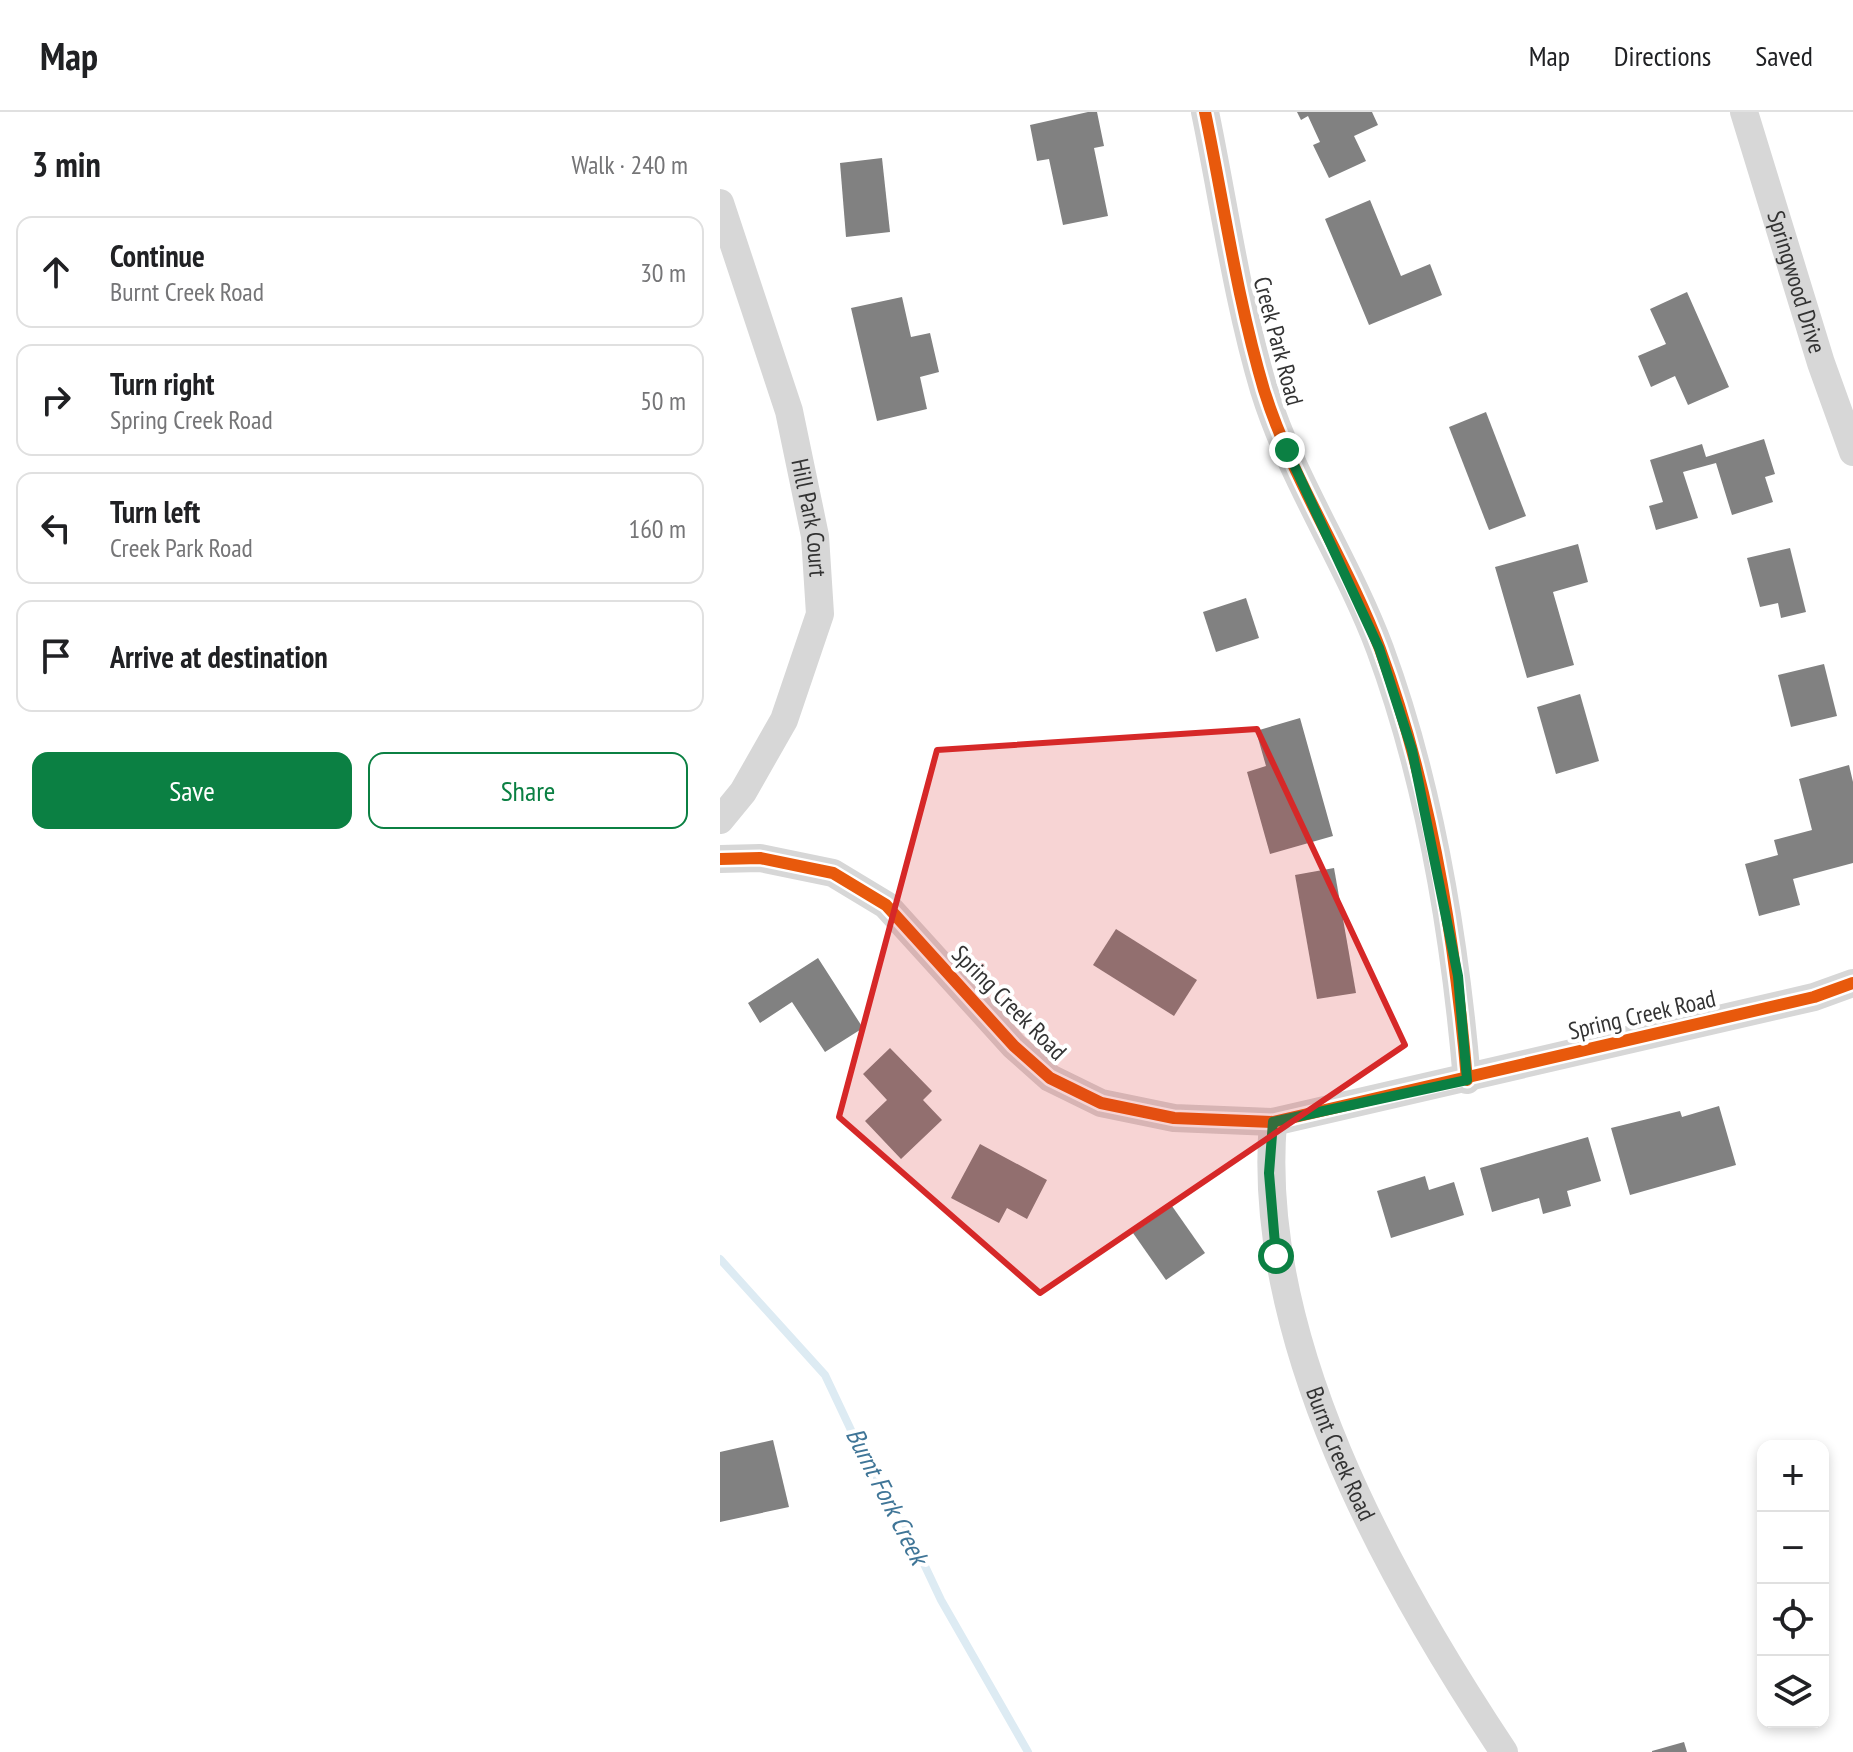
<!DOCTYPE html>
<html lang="en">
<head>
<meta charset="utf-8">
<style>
  :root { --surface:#fff; --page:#f2f2f2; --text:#202124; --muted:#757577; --line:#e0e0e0; --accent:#0b8043 }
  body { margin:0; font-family:"PT Sans Narrow",sans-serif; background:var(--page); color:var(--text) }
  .controls { position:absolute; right:24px; bottom:24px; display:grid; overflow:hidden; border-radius:16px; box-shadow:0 4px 12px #0003 }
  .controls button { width:72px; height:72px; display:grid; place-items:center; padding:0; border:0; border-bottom:2px solid var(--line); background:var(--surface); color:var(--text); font:40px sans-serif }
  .stop { position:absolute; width:24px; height:24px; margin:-18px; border:6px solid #0b8043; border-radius:50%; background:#fff }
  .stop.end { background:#0b8043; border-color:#fff; box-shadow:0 2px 8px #0008 }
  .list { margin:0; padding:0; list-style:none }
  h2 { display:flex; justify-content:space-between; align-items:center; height:104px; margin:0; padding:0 32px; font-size:34px }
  h2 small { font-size:26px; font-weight:400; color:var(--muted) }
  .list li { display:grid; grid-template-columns:52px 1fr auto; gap:24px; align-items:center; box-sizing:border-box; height:112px; margin:0 16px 16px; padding:0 16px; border:2px solid var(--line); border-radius:16px }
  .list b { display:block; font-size:30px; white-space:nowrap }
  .list p { margin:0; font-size:26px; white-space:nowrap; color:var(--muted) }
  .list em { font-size:26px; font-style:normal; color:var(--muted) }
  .actions { display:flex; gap:16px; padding:24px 32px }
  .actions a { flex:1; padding:18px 0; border:2px solid var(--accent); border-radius:16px; text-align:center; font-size:28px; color:var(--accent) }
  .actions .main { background:var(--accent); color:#fff }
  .icon { flex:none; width:44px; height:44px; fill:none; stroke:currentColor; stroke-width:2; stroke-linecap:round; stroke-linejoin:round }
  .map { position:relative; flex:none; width:1133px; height:1640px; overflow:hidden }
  header { display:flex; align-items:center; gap:48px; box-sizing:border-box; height:112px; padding:0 40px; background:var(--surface); border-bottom:2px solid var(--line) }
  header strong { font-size:38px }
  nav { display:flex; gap:44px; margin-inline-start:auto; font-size:28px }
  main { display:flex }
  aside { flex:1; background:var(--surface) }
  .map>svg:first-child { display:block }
</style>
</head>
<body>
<header>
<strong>Map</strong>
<nav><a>Map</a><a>Directions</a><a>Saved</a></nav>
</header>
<main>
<aside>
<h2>3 min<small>Walk · 240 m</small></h2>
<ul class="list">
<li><svg class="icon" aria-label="ahead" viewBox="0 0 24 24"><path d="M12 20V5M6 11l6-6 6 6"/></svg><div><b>Continue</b><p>Burnt Creek Road</p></div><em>30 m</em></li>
<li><svg class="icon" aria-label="right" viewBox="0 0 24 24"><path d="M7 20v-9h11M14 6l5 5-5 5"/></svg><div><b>Turn right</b><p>Spring Creek Road</p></div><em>50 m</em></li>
<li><svg class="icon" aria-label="left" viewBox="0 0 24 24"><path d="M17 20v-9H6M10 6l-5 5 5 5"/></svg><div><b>Turn left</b><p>Creek Park Road</p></div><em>160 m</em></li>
<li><svg class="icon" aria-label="arrive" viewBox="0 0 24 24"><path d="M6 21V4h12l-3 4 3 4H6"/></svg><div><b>Arrive at destination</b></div></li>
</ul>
<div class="actions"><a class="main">Save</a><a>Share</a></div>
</aside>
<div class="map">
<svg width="1133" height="1640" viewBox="0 0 1133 1640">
  <rect width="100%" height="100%" fill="#fff"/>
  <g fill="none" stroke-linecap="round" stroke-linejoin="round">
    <polyline stroke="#ddebf3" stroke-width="8" points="0,1147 105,1263 139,1335 187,1416 221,1488 308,1640"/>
  </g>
  <g fill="#818181">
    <polygon points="368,0 377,0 384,34 374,36 388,104 343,113 329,47 317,49 310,13"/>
    <polygon points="577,0 652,0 658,13 634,24 646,49 609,66 593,33 600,30 588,4 581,8"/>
    <polygon points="162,46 170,120 126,125 120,51"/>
    <polygon points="650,88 681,164 710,152 722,183 649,213 605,107"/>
    <polygon points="967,180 1009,275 968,293 955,264 931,275 918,244 946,232 930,197"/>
    <polygon points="182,185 191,225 210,221 219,260 200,265 207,297 157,309 131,196"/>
    <polygon points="766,300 806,404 769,418 729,315"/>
    <polygon points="1044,327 1055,362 1045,365 1053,390 1012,403 996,351 963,360 978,406 936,418 929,394 943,390 930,348 982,332 986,345"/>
    <polygon points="858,432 868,470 833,480 854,553 807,566 775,455"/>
    <polygon points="1070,436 1086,500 1061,506 1058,491 1040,495 1027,446"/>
    <polygon points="526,486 539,526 496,540 483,500"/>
    <polygon points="1104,552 1117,604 1071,615 1058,563"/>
    <polygon points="860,582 879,649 836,662 817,595"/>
    <polygon points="580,606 613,724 550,742 527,660 546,654 536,619"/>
    <polygon points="1129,653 1133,670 1133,751 1073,767 1080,793 1039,804 1025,752 1058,743 1054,728 1092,718 1079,667"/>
    <polygon points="614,756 636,881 597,887 575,763"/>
    <polygon points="396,817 477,868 454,904 373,853"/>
    <polygon points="98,846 143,916 105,940 72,890 40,911 28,891"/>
    <polygon points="170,936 212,979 203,988 222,1008 181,1047 145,1009 167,988 143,962"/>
    <polygon points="999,994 1016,1053 910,1083 891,1016 960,999 962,1005"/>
    <polygon points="868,1025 881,1069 847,1079 851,1094 823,1102 819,1086 772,1100 760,1056"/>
    <polygon points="260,1032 327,1068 307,1107 287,1096 279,1111 231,1086"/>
    <polygon points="705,1064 709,1078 734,1070 744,1103 671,1126 657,1079"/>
    <polygon points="452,1094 485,1141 446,1168 413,1121"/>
    <polygon points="53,1328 69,1395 0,1410 0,1340"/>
    <polygon points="964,1630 967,1640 932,1640 932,1639"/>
  </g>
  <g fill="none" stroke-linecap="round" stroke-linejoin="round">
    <g stroke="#d7d7d7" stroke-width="28">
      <path d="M485,0C504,92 517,187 544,278C572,368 627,449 660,537C709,670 735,827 747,968"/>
      <path id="s1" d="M1024,0L1101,251L1133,340"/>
      <path id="s2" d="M0,91L69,299L95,424L100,502L64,608L23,680L0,708"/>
      <polyline points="0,747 40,746 113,761 166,793 294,934 330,966 381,991 454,1006 553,1010 1094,885 1133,871"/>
      <path id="s3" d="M553,1010C535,1227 667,1464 784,1640"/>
    </g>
    <defs>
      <g id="cycleway">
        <path d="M485,0C504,92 517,187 544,278C572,368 627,449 660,537C709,670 735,827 747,968"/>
        <polyline points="0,747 40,746 113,761 166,793 294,934 330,966 381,991 454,1006 553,1010 1094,885 1133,871"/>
      </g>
    </defs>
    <use href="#cycleway" stroke="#fff" stroke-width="17"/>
    <use href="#cycleway" stroke="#e8590c" stroke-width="12"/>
  </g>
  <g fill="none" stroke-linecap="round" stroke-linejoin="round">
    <polyline stroke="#0b8043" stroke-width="10" points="556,1144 549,1061 553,1010 747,968 738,864 692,638 659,536 567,338"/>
  </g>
  <path fill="#d62828" fill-opacity="0.2" stroke="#d62828" stroke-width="6" stroke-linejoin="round" d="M537,617L685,933L320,1181L119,1005L217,638Z"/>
  <g text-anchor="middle" stroke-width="8" stroke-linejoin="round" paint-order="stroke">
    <g font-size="24" fill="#333" stroke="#fff">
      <text dy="8" stroke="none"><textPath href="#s1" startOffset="178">Springwood Drive</textPath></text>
      <text transform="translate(558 229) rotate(75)" y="8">Creek Park Road</text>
      <text dy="8" stroke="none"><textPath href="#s2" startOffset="328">Hill Park Court</textPath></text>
      <text transform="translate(289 891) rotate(45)" y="8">Spring Creek Road</text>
      <text transform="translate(922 903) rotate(-13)" y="8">Spring Creek Road</text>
      <text dy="8" stroke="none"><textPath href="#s3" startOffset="342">Burnt Creek Road</textPath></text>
    </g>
    <g font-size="26" font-style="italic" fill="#3f7597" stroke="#fff">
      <text transform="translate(167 1384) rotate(63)" y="9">Burnt Fork Creek</text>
    </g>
  </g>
</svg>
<div class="controls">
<button>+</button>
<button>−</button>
<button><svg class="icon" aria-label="locate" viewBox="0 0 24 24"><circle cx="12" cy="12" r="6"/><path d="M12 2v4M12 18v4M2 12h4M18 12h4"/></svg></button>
<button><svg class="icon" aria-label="layers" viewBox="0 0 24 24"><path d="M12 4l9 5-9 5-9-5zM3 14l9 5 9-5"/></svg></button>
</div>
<div class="stop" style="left:556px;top:1144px"></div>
<div class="stop end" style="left:567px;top:338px"></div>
</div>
</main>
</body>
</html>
